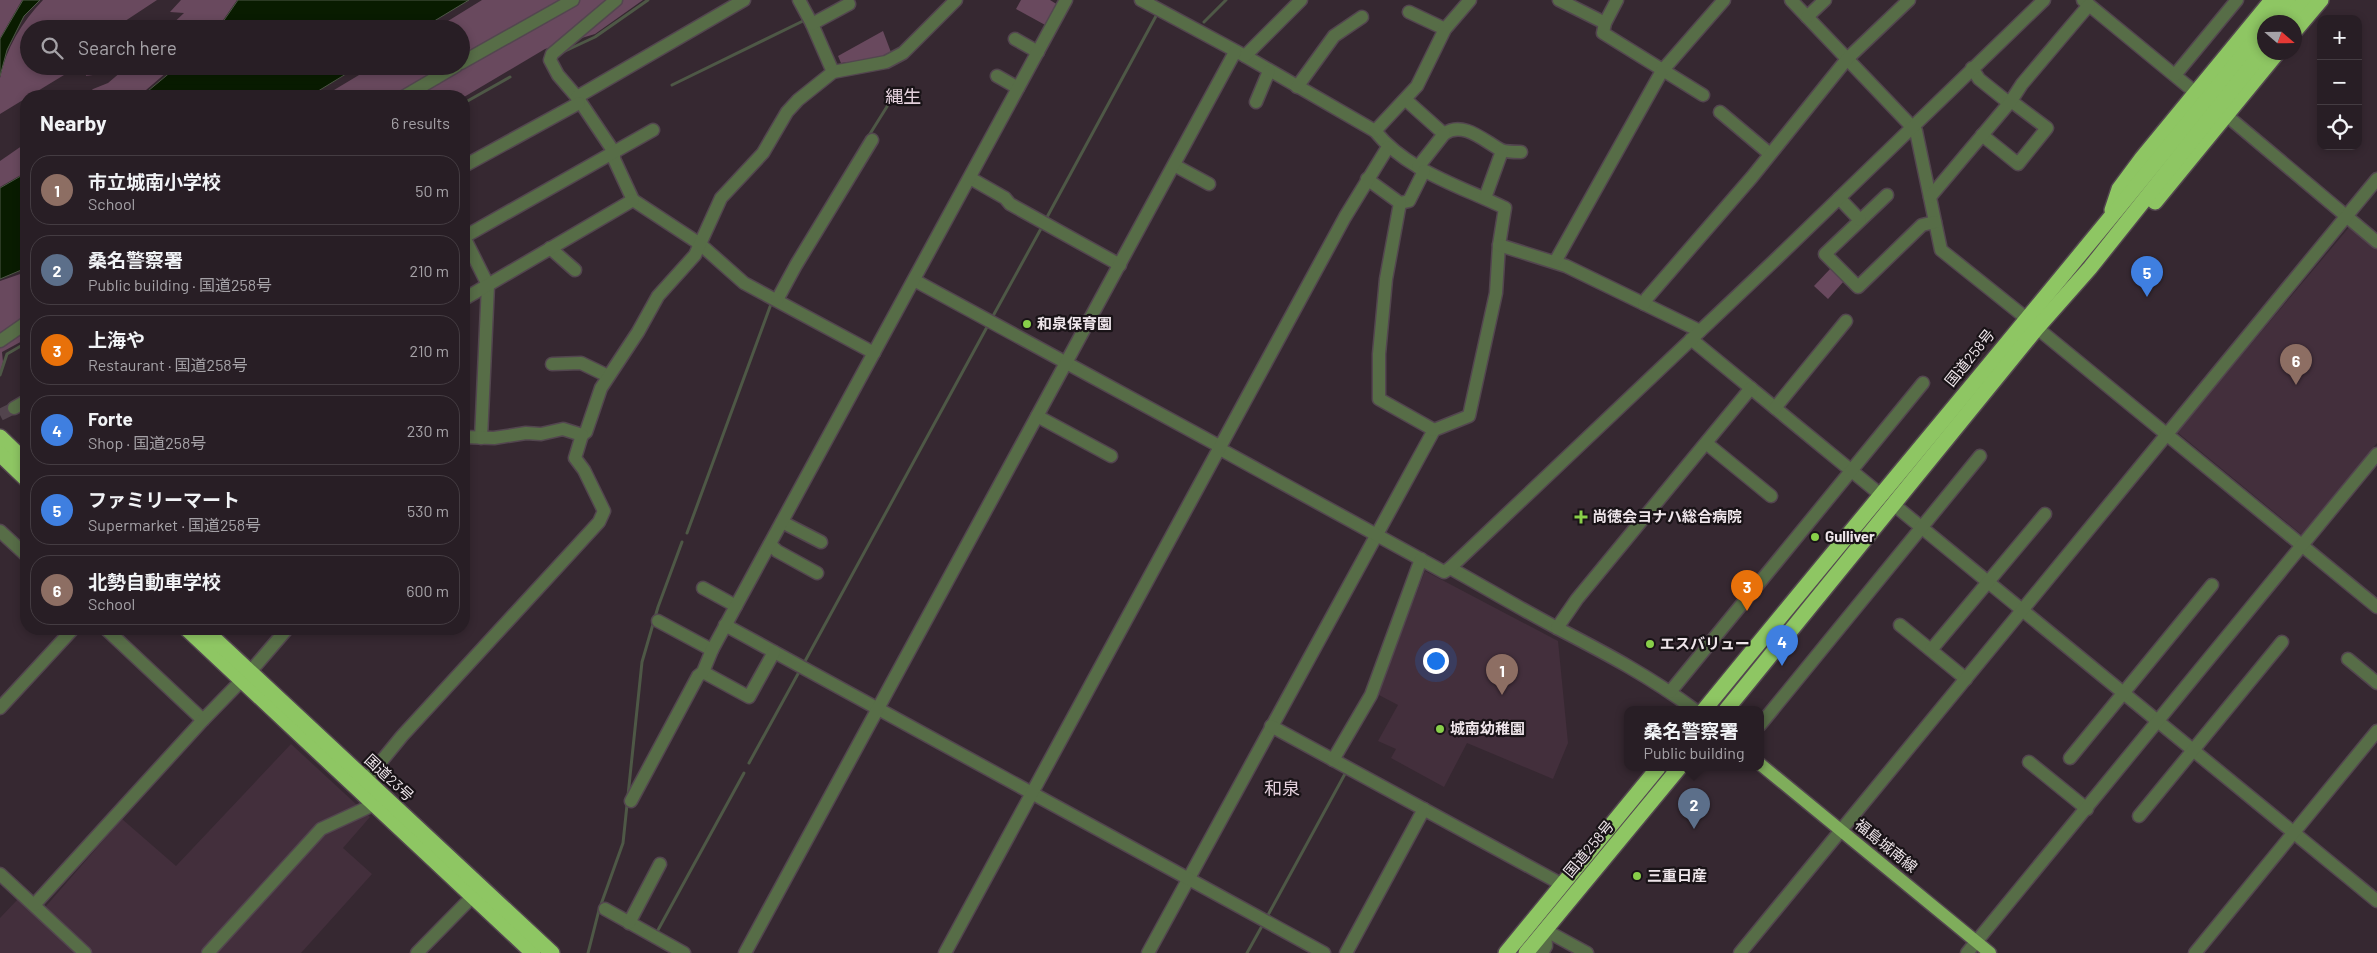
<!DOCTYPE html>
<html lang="en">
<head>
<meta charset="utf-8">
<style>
  :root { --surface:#281e25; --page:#30272d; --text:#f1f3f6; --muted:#a5a2a7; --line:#443c42; --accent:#88cf49 }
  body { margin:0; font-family:Barlow,"Noto Sans JP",sans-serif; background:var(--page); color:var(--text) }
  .controls { position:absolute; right:15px; top:15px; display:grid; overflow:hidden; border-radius:10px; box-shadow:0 2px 8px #0003 }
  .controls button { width:45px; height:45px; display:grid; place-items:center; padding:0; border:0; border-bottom:1px solid var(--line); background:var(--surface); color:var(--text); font:25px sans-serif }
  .compass { position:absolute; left:2257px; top:15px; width:45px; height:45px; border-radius:50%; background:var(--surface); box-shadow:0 2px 8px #0003; rotate:110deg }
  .you { position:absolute; left:1435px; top:660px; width:18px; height:18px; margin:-12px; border:4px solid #fff; border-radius:50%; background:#1a73e8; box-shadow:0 0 0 8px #1a73e833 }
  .badge { display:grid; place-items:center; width:32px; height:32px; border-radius:50%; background:var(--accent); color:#fff; font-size:16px; font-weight:700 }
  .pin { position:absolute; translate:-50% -41px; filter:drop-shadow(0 1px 2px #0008) }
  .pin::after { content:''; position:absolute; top:26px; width:18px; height:15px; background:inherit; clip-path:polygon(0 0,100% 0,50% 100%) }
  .popup { position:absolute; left:1624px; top:706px; width:140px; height:65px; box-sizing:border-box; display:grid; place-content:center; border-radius:10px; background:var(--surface); filter:drop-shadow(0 1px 4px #0005); font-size:16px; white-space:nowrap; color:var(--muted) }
  .popup b { font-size:19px; color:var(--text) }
  .popup::after { content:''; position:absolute; left:50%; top:100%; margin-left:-10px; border:10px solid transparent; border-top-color:var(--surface) }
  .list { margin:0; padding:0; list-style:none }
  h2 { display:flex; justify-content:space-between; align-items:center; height:65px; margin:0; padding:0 20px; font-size:21px }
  h2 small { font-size:16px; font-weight:400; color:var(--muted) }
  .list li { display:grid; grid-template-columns:32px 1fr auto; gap:15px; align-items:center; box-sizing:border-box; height:70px; margin:0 10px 10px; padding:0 10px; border:1px solid var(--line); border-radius:20px }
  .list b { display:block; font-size:19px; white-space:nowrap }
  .list p { margin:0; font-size:16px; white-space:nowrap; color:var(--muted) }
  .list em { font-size:16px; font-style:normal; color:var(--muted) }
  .icon { flex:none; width:28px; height:28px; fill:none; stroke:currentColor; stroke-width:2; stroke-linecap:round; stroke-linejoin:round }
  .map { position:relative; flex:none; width:2377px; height:953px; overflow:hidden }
  .search { position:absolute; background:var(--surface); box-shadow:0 2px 8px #0003; left:20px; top:20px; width:450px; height:55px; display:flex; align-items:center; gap:12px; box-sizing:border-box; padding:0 18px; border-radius:28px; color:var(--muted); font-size:19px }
  .panel { position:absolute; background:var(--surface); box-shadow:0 2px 8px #0003; left:20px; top:90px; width:450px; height:545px; border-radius:20px }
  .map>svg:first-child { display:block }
</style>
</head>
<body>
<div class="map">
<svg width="2377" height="953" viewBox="0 0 2377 953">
  <rect width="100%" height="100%" fill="#362831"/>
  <g fill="#432f3c">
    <polygon points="2351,225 2377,246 2377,443 2302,535 2177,432"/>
    <polygon points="1425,571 1558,641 1568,743 1553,779 1467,743 1444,787 1391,758 1396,749 1378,741 1398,705 1377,694"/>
    <polygon points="291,744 370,817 343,848 372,874 301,953 0,953 0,918 18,899 40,913 122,819 176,866"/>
  </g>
  <g fill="#69495e">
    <polygon points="0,0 22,0 0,38"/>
    <path d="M43,0H157L113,29H29V66H71L64,75L0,114C0,103 0,89 0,78C6,48 22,22 43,0Z"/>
    <polygon points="181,0 237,0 217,29 167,29 184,13 170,12"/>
    <polygon points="482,0 643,0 595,34 545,49 464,97 324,96 374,66 461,66 461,29 435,29"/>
    <polygon points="1021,0 1050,0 1058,5 1047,26 1016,9"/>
    <polygon points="883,31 892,55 885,58 841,63 838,56"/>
    <polygon points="91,66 112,66 100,74 86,76 86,72"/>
    <polygon points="128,66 174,66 139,96 85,96 93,89 108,83"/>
    <polygon points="26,143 26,172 0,187 0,161"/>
    <polygon points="1831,268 1844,281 1828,299 1814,286"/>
    <polygon points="26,272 26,339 2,352 3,362 0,373 0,281"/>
  </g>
  <g fill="#091c00" stroke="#4e5846">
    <polygon points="23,0 40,0 24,16 7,50 0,76 0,39"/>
    <polygon points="238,0 469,0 421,29 218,29"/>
    <polygon points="178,66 359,66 310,96 142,96"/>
    <polygon points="26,173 26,268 0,279 0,188"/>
  </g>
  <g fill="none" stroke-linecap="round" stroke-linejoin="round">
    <g stroke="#4e5846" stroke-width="3">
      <polyline points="1204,22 1226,0"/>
      <polyline points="563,52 595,37 648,0"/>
      <polyline points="672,85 805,20"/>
      <polyline points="464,103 510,77"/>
      <polyline points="868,137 888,105"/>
      <polyline points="1046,219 1156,16"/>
      <polyline points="993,316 1043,225"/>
      <polyline points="0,375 7,354 26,343"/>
      <polyline points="687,533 771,304"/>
      <polyline points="804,663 987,327"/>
      <polyline points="749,763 799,672"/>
      <polyline points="1268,915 1346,772"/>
      <polyline points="658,930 744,773"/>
      <polyline points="588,953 599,910 623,843 642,662 658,607 682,542"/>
      <polyline points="1247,953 1262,926"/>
    </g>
    <polyline stroke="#52444d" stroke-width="12" stroke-dasharray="12 6" stroke-linecap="butt" points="0,415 14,408"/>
    <defs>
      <g id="minor">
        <polyline points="616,0 552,54 550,60 558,75 577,97 614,152 614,159 633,200 700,244 744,283 874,353"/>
        <polyline points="799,0 812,24 833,72"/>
        <path d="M1141,0L1245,56L1375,131C1407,171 1460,186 1505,208L1499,245L1496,293L1469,416L1434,430L1148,953"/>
        <polyline points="1559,0 1605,23"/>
        <polyline points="1617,0 1605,23 1603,33 1703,95"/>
        <polyline points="1791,0 1916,131 1941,250 2026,318"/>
        <polyline points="2083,0 2196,93"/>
        <polyline points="1409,12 1445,29"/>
        <polyline points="1807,17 1825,0"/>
        <polyline points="812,24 849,4"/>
        <polyline points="1015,39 1038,52"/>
        <polyline points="1245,56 1301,0"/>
        <polyline points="461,63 573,0"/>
        <polyline points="1972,68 1979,79 2009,103"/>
        <polyline points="2175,75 2237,0"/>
        <polyline points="997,76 1018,88"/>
        <polyline points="1297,87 1334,36 1362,17"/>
        <polyline points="405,96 456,66"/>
        <polyline points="577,97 744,0"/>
        <path d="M1406,100L1444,134C1463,120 1484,141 1501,150C1506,152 1515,152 1521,152"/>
        <polyline points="1256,102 1269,71"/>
        <polyline points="1720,112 1770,154"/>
        <polyline points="2226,115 2377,242"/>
        <polyline points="1375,131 1417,86 1445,29 1470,0"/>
        <polyline points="1982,135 2018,164 2047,128 2011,101"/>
        <polyline points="1174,165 1209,184"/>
        <polyline points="464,166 579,103"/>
        <polyline points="1418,167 1444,134"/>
        <polyline points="970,178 1005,198 1010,204 1120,265"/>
        <polyline points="1367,179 1400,203 1409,201 1424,171"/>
        <polyline points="1887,195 1825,254 1858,287 1922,225 1935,222"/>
        <polyline points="1930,197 2011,101 2022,84 2089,5"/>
        <polyline points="1485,198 1502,151"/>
        <polyline points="1839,198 1860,220"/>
        <polyline points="1400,203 1386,279 1379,354 1379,399 1434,430"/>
        <polyline points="464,237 653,130"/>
        <polyline points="464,237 488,285 481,438"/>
        <polyline points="1499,245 1566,266 1700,331"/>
        <polyline points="550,248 575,270"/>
        <polyline points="1555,262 1662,71 1724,0"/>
        <polyline points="914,280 1221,447"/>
        <polyline points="464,299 633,200"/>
        <polyline points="777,300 796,265 872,140"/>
        <polyline points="1644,304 1647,298 1752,177 1847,59 1909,0"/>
        <polyline points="2037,328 2377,607"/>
        <polyline points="1691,339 1881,495"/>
        <polyline points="0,341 26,323"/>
        <polyline points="552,364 581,363 608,376"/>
        <polyline points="14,408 26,401"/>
        <polyline points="1775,408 1846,321"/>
        <polyline points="1037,416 1111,456"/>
        <polyline points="582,435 586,432 601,388 638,332 658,296 695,255 721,198 763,153 787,112 798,100 833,72 886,62 903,53 956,0"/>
        <polyline points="1706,443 1771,496"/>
        <path d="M1220,449L1444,572L1450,568C1486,588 1521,609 1557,628C1607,654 1649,676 1695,710"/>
        <polyline points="1893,504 2377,901"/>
        <polyline points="782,522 821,542"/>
        <polyline points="0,531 26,555"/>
        <polyline points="770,544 777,551 817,573"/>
        <polyline points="1450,568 1776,259 2044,0"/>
        <polyline points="703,588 736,606"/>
        <polyline points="658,621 712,650"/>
        <polyline points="725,625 1324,953"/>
        <polyline points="1900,625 1966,679"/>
        <polyline points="1557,628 1577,599 1751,388"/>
        <polyline points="106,629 203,720"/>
        <polyline points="1931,650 2045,514"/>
        <polyline points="2348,659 2377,683"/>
        <polyline points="250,672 287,629"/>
        <polyline points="703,672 749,697 774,652"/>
        <polyline points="1670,692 1923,383"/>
        <polyline points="0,708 73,629"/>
        <polyline points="1760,725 1980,456"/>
        <polyline points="1271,726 1563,885"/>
        <polyline points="2070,758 2212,585"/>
        <polyline points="1333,760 1371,695 1421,559"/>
        <polyline points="2029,762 2087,809"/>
        <polyline points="366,780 402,736 599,522 604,511 584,470 575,458 582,435 563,429 541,434 526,433 494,438 464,437"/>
        <polyline points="631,801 698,676 703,672 712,650 1066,0"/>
        <polyline points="2139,816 2282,642"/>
        <polyline points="0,874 85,953"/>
        <polyline points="34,905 203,720 242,680"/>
        <polyline points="605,909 684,953"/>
        <polyline points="629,923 660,864"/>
        <polyline points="1545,930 1587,953"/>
        <polyline points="208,953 321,829 375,804"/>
        <polyline points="417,953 473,896"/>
        <polyline points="745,953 1235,52"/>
        <polyline points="945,953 1345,217 1388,147"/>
        <polyline points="1346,953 1424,809"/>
        <polyline points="1542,953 1546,946 1545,930"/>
        <polyline points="1740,953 2377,179"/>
        <polyline points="1967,953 2377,454"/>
        <polyline points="2195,953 2377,731"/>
      </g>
      <polyline id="major" points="1760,764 1990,953"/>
      <g id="highway">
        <polyline points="2270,22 2288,0"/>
        <polyline points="2287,22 2305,0"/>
        <polyline points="2294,32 2321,0"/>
        <polyline points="2155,202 2278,52"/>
        <polyline points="2112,210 2119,189 2142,158 2272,0"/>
        <polyline points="0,437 26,462"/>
        <polyline points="0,454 26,479"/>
        <polyline points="187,629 533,953"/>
        <polyline points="204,629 552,953"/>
        <path d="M1704,710C1890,482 2080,258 2264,29"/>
        <polyline points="1726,710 2037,328 2090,268 2264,50"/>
        <polyline points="1506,953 1658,768"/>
        <polyline points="1526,953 1679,768"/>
      </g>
    </defs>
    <use href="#minor" stroke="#53464f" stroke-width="15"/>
    <use href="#major" stroke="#53464f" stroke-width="15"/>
    <use href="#highway" stroke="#53464f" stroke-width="18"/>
    <use href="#minor" stroke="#576d47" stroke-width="12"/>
    <use href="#major" stroke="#7fad5b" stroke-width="12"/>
    <use href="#highway" stroke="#8ec663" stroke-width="15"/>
  </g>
  <g fill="#88cf49" stroke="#191317" stroke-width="2">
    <circle cx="1027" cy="324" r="5"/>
    <path d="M1578.5 509.5h5v5h5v5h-5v5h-5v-5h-5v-5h5z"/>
    <circle cx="1815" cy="537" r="5"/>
    <circle cx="1650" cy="644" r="5"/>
    <circle cx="1440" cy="729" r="5"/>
    <circle cx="1637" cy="876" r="5"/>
  </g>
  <g text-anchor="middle" stroke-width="4.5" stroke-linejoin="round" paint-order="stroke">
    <g font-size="15" font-weight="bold" fill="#eee5ea" stroke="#191317" text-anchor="start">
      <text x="1037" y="329">和泉保育園</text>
      <text x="1592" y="522">尚徳会ヨナハ総合病院</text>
      <text x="1825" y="542">Gulliver</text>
      <text x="1660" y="649">エスバリュー</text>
      <text x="1450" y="734">城南幼稚園</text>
      <text x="1647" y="881">三重日産</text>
    </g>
    <g font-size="15" fill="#eee5ea" stroke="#191317">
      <text transform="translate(1970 358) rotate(-51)" y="5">国道258号</text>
      <text transform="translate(389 778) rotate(43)" y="5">国道23号</text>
      <text transform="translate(1886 846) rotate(39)" y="5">福島城南線</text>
      <text transform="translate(1589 849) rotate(-50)" y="5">国道258号</text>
    </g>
    <g font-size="18" fill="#e4d1dd" stroke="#191317">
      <text x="903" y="103">縄生</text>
      <text x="1282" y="795">和泉</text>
    </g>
  </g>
</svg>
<div class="controls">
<button>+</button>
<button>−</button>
<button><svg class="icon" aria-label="locate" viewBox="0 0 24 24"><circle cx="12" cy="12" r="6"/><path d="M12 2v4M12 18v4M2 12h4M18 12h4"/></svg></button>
</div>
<svg class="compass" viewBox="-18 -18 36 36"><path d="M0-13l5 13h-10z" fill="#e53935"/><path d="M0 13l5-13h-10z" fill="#a5a2a7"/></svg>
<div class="you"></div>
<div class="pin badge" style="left:1502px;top:695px;background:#8d6e63">1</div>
<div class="pin badge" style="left:1694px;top:829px;background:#5c6f8a">2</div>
<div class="popup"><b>桑名警察署</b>Public building</div>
<div class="pin badge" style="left:1747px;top:611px;background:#e8710a">3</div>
<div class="pin badge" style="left:1782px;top:666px;background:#3f7fe0">4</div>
<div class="pin badge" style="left:2147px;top:297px;background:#3f7fe0">5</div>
<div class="pin badge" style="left:2296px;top:385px;background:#8d6e63">6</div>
<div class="search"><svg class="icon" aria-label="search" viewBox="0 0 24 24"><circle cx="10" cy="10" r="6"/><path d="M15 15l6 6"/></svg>Search here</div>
<section class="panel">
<h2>Nearby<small>6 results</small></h2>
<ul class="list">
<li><span class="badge" style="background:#8d6e63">1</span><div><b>市立城南小学校</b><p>School</p></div><em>50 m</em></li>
<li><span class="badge" style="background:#5c6f8a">2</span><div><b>桑名警察署</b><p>Public building · 国道258号</p></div><em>210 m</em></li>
<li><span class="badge" style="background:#e8710a">3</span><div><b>上海や</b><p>Restaurant · 国道258号</p></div><em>210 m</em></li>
<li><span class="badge" style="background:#3f7fe0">4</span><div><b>Forte</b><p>Shop · 国道258号</p></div><em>230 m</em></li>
<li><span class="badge" style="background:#3f7fe0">5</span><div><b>ファミリーマート</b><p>Supermarket · 国道258号</p></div><em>530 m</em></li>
<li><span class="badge" style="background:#8d6e63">6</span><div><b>北勢自動車学校</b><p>School</p></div><em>600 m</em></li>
</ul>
</section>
</div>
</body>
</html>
